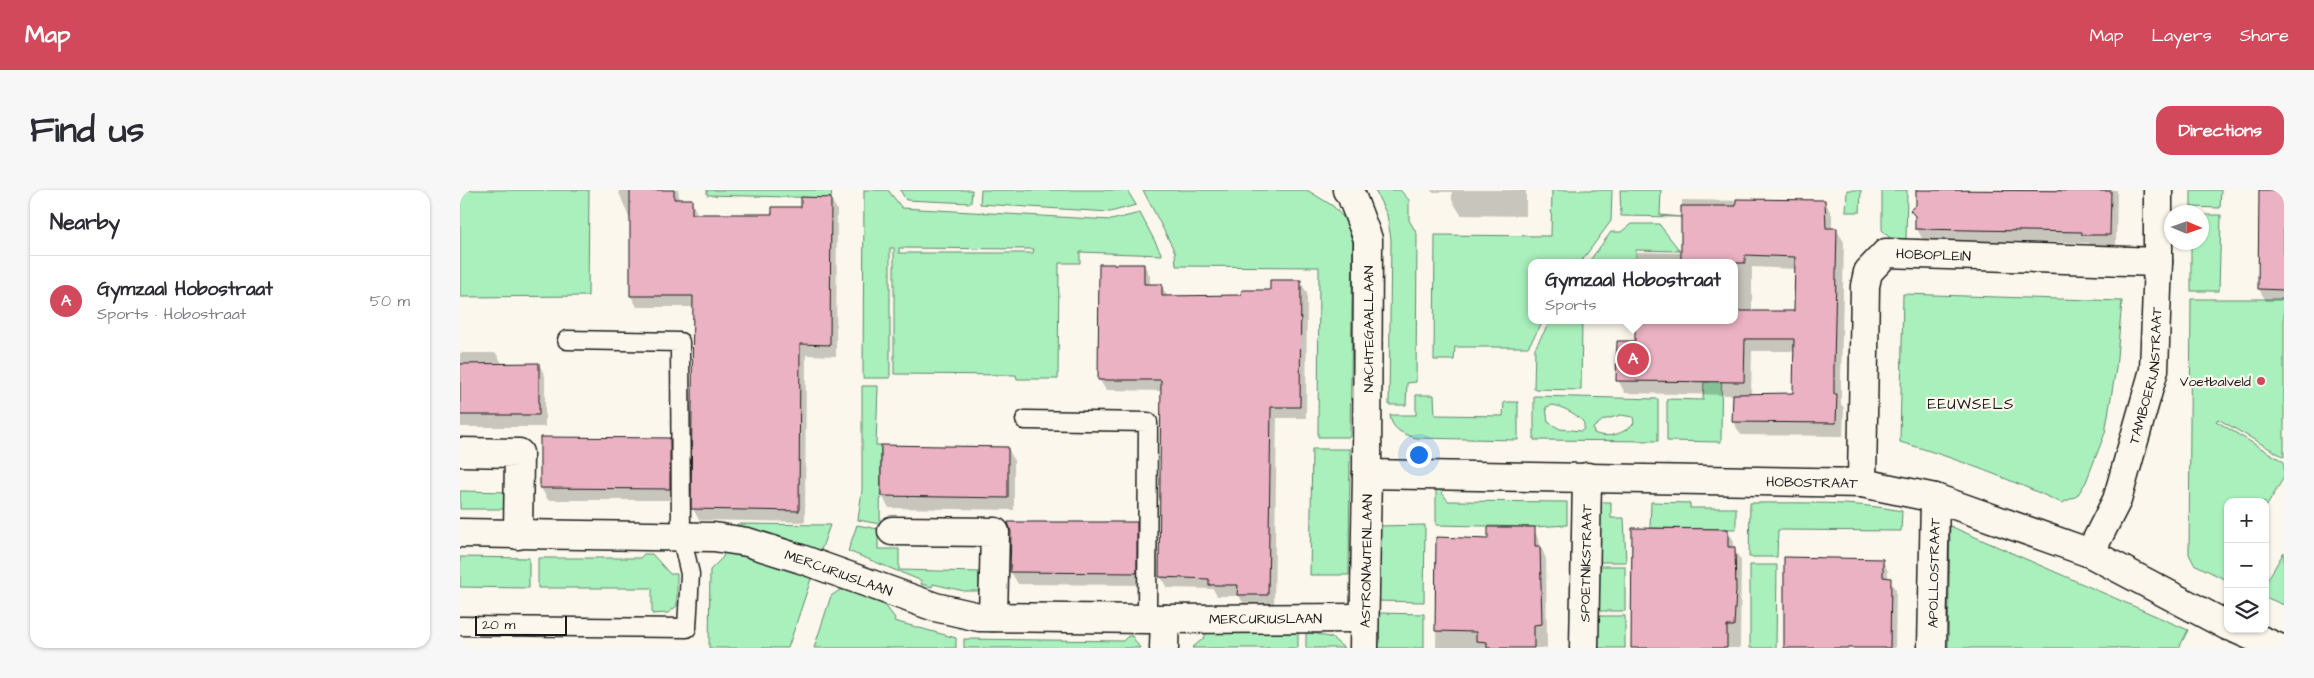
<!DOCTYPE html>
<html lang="en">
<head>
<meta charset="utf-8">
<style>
  :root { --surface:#fff; --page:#f7f7f7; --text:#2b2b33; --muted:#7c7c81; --line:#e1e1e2; --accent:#d1495b }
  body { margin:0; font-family:"Architects Daughter",sans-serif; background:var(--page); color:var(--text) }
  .controls { position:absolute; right:15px; bottom:15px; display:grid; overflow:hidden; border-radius:10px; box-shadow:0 1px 4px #0004 }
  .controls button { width:45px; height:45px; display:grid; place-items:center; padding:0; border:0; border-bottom:1px solid var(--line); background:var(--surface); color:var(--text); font:25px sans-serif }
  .compass { position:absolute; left:1704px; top:15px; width:45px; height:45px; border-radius:50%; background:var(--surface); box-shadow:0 1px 4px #0004; rotate:92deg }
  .scale { position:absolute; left:15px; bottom:12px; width:92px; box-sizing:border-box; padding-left:5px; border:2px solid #1c1c1c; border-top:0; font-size:14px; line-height:18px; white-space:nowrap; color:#1c1c1c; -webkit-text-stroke:4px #fbf7ec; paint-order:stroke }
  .you { position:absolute; left:958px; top:264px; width:18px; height:18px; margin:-12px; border:4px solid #fff; border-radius:50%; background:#1a73e8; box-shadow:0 0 0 8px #1a73e833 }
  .badge { display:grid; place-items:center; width:32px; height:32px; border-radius:50%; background:var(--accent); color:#fff; font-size:16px; font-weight:700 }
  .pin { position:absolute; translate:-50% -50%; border:2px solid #fff; box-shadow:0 1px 5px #0006 }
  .popup { position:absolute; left:1068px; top:69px; width:210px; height:65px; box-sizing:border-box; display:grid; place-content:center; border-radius:10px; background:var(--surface); filter:drop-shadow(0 1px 4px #0005); font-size:16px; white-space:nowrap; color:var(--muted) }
  .popup b { font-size:19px; color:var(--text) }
  .popup::after { content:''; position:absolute; left:50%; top:100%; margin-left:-10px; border:10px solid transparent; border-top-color:var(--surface) }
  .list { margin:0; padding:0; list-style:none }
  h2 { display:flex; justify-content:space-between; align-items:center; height:65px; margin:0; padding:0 20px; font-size:21px }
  h2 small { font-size:16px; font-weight:400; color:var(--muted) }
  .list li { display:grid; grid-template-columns:32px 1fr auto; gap:15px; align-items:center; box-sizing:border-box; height:90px; padding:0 20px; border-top:1px solid var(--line) }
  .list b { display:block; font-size:19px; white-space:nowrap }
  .list p { margin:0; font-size:16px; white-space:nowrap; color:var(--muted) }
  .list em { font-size:16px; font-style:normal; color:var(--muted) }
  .icon { flex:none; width:28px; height:28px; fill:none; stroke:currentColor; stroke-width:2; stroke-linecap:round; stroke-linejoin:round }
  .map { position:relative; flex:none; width:1824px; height:458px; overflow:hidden; border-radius:15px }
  header { display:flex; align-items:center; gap:30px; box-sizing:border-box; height:70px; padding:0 25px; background:var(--accent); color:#fff }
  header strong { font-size:24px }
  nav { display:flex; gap:28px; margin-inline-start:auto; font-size:18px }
  .intro { display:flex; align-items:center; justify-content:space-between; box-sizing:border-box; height:120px; padding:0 30px }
  h1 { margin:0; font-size:35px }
  .button { padding:12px 22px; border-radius:15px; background:var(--accent); color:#fff; font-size:18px; font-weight:700 }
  main { display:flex; gap:30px; padding:0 30px }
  aside { flex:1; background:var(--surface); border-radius:15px; box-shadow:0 1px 4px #0004 }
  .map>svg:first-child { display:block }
</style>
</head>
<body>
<header>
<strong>Map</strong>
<nav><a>Map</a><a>Layers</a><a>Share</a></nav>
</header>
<div class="intro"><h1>Find us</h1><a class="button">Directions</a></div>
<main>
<aside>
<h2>Nearby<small></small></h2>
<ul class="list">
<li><span class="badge">A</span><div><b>Gymzaal Hobostraat</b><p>Sports · Hobostraat</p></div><em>50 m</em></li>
</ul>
</aside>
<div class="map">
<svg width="1824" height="458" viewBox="0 0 1824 458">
  <rect width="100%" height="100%" fill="#fbf7ec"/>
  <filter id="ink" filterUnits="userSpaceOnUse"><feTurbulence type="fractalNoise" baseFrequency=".02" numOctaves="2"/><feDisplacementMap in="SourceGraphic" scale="10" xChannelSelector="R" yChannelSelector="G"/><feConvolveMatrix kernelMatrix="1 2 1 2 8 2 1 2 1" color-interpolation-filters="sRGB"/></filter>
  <g filter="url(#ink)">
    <g fill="#a9f0bc" stroke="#62866c" fill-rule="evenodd">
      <polygon points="0,0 129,0 128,106 0,107"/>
      <polygon points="247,0 372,0 371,8 247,5"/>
      <path d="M404,0H428L442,18L651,30L680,23L702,65L620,62V73H599L598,189H557L556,185L434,184V58H430V188H403ZM439,58L571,59H574L573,63H439Z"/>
      <polygon points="440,0 512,0 511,13 446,10"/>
      <polygon points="521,0 667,0 676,15 650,22 520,14"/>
      <polygon points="683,0 847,0 873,16 883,27 890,40 893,53 890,247 858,247 859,77 716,76 715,62"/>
      <polygon points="915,0 940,0 949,10 949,30 957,44 956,192 947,193 946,215 929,215 931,49 927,25"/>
      <polygon points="1092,0 1152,0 1151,31 1120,73 1072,73 1072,130 1084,130 1068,157 995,157 994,170 974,170 975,45 1091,46"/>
      <polygon points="1160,0 1201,0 1200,25 1221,27 1161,26"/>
      <polygon points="1387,0 1401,0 1400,22 1386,22"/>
      <polygon points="1422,0 1447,0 1446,53 1435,53 1422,40"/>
      <polygon points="1731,0 1761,0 1760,18 1731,17"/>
      <polygon points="1742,25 1761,25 1759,101 1731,101 1731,53 1742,52"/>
      <polygon points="1171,34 1199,34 1220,61 1176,60 1176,73 1128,73 1151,42 1161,42"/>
      <path d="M1443,104L1662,111L1656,178L1645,243L1626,292L1617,306L1602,313C1549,289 1496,268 1440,252Z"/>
      <polygon points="1731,109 1824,109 1824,267 1758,229 1756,231 1824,272 1824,287 1805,319 1805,312 1768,312 1768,382 1764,389 1734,374 1729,364"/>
      <polygon points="1091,130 1122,130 1121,200 1074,199 1075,158"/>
      <polygon points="1262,130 1261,252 1207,251 1207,209 1243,210 1244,192 1250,192"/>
      <polygon points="402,196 418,196 416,255 421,255 420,334 398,330 402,300"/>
      <path d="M956,205H974L975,225L1043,226L1044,212H1058V250L956,248C944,245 931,239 930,225H956Z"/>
      <path d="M1074,206L1198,209V251L1074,250ZM1093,215C1105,218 1117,224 1124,233V239L1121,241L1100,239L1088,232L1086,217ZM1161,225L1173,227L1174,233C1164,244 1148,249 1134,243L1133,238L1143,230Z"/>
      <polygon points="852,259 890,259 889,385 850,385"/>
      <polygon points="976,299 979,299 988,311 1107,312 1107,335 1075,337 976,335"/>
      <polygon points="0,301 51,302 50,319 0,319"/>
      <polygon points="1138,312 1151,312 1151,328 1164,328 1166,372 1138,372"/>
      <polygon points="1191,312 1230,313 1230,318 1276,318 1276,339 1190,338"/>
      <path d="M1290,313C1341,313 1392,311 1442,321L1441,341L1318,340L1317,367H1289Z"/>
      <polygon points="277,334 370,335 360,363 277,338"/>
      <polygon points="397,335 418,339 418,359 439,359 439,380 519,382 519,401 504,401 473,394 472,397 461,394 462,391 388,361"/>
      <polygon points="965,335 964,412 916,411 918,336"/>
      <polygon points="1490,336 1728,440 1719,458 1488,458"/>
      <polygon points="264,359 283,363 352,386 328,458 249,458 250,380 263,367"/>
      <polygon points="1824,362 1824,415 1805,407 1805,394"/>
      <polygon points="184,364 192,364 210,384 217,384 217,416 208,423 192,424 192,398 78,398 78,368 180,368"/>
      <polygon points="0,367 69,368 69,398 0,397"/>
      <polygon points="1290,375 1317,375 1316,458 1290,458"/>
      <rect x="1138" y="376" width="27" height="45"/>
      <polygon points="380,400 389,401 425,415 435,428 434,431 496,448 496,458 354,458 371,406"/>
      <polygon points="916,423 964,424 964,458 916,458"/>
      <rect x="1137" y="426" width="28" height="32"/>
      <polygon points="745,440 838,441 838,458 732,458 745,447"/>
      <polygon points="846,441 872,448 884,458 846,458"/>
      <polygon points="668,446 672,446 680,458 504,458 504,449 663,451"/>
    </g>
    <g fill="#0003" fill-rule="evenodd">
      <polygon points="158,0 218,0 220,11 231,11 238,25 313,26 371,9 377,20 376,166 346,165 345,332 239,330 233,319 234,117 177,117 171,106 170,30"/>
      <polygon points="971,0 1066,0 1066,26 1001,25 992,10 992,2 972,2"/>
      <polygon points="1457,0 1657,0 1656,56 1630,56 1629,53 1463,50 1457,39 1457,30 1451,21 1457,15"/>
      <polygon points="1800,0 1824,0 1824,111 1806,111 1799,99"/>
      <path d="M1222,10L1365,12L1372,25V39H1376L1384,52L1381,191V214L1384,218L1383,246L1281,245L1273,232L1274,205L1165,203L1158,190L1176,153L1274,130V73H1177V62L1222,63ZM1292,77L1336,79L1335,122H1292ZM1292,161H1335V205H1291Z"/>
      <polygon points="684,75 690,86 690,95 701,95 708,107 783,106 811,101 840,91 847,103 846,228 817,228 814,416 785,416 779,406 757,406 753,399 707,398 700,386 702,201 646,200 639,189"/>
      <polygon points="0,163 36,163 43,175 79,174 85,186 85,237 0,237"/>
      <polygon points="81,248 209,249 216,261 216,310 88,310 81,298"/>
      <polygon points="422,257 548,258 554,270 554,320 429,318 422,306"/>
      <polygon points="676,334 683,345 683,395 558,394 551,382 552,342"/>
      <polygon points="1074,339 1086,369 1087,458 976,458 977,348 1030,350"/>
      <polygon points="1267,340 1274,351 1273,359 1281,370 1280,458 1172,458"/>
      <polygon points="1422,370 1428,381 1428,389 1436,400 1435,458 1325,458"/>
    </g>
    <g fill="#ebb2c3" stroke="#1c1c1c">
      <polygon points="170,0 214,0 214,9 232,9 232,24 312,24 312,17 341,17 341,7 371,8 370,155 340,154 339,321 231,319 233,106 170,106"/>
      <polygon points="1456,0 1651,1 1650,45 1622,45 1622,42 1455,39 1455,26 1450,20 1456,15"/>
      <polygon points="1799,0 1824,0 1824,100 1798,99"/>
      <polygon points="1276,9 1365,10 1366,38 1377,38 1374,177 1374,204 1377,204 1376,233 1272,232 1273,204 1333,203 1334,149 1285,149 1284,192 1156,191 1157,151 1175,151 1175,130 1274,130 1274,121 1334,121 1335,67 1285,65 1285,73 1221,73 1221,16 1276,16"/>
      <polygon points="639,74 684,74 684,94 702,94 702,106 781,105 782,100 810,100 810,90 841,90 840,217 811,217 808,405 777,405 778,395 749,395 749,389 699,387 701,190 638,190"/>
      <polygon points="79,173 79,225 0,225 0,174"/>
      <polygon points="80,247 210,248 210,299 80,298"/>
      <polygon points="421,255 548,257 548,308 421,306"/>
      <polygon points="548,332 677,332 677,383 550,382 551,342"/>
      <polygon points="1028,337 1075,337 1075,356 1080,356 1082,434 1074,435 1074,458 1027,458 1027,452 1016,451 1016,442 975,441 976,347 1028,349"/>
      <polygon points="1172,338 1268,339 1268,357 1275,357 1276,400 1274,436 1267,436 1267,458 1171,458"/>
      <polygon points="1324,367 1423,369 1423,387 1431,388 1430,458 1324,458"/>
    </g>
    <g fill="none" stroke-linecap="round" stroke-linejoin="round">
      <defs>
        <g id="lane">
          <polyline points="565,230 688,232 687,429"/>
          <polyline points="0,436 227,438 230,384 221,345 220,152 107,150"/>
        </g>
        <g id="street">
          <polyline points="887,0 890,2 908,49 907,284 904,458"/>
          <polyline points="0,262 59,263 58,345"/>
          <path id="s1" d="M907,284L1402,293L1475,308L1630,363L1768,436"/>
          <path id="s2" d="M1402,293L1405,96L1408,82L1426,63L1698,72"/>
          <polyline points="432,341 535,342 533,427"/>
          <path id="s3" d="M0,343L254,347L287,352L341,369L475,417L519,427L687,429L904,428"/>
          <path id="s4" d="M1630,363L1657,310L1694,180L1698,72V0"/>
          <polyline points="1776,439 1819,458"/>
          <polyline points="704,458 705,429"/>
          <path id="s5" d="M1124,458L1127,287"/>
          <path id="s6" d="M1472,458L1475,308"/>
        </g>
      </defs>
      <use href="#lane" stroke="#1c1c1c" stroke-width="21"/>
      <use href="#street" stroke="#1c1c1c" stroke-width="31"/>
      <use href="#lane" stroke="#fbf7ec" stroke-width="18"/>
      <use href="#street" stroke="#fbf7ec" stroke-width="28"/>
    </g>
  </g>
  <circle fill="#d1495b" stroke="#fbf7ec" stroke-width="2" cx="1801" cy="191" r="5"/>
  <g text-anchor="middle" stroke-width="4.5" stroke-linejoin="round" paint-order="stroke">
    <g font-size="14" fill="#1c1c1c" stroke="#fbf7ec">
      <text dy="5" stroke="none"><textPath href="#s2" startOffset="285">HOBOPLEIN</textPath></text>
      <text transform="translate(908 139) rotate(-90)" y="5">NACHTEGAALLAAN</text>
      <text dy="5" stroke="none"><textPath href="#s4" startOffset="188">TAMBOERIJNSTRAAT</textPath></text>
      <text dy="5" stroke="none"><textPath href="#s1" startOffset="445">HOBOSTRAAT</textPath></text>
      <text transform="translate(906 371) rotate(-89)" y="5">ASTRONAUTENLAAN</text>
      <text dy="5" stroke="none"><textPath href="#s5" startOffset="85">SPOETNIKSTRAAT</textPath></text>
      <text dy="5" stroke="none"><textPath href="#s3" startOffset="384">MERCURIUSLAAN</textPath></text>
      <text dy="5" stroke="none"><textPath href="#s6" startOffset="75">APOLLOSTRAAT</textPath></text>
      <text dy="5" stroke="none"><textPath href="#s3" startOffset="818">MERCURIUSLAAN</textPath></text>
    </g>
    <g font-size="14" fill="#1c1c1c" stroke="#fbf7ec" text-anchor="end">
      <text x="1791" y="196">Voetbalveld</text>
    </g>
    <g font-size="15" letter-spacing="1" fill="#1c1c1c" stroke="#fbf7ec">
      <text x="1511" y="219">EEUWSELS</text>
    </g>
  </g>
</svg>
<div class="controls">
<button>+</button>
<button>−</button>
<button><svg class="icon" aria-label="layers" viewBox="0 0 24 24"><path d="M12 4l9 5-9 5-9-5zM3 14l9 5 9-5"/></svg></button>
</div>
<svg class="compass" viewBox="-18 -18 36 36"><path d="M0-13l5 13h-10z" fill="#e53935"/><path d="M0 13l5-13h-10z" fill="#7c7c81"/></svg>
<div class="scale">20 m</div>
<div class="you"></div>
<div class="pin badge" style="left:1173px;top:169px">A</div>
<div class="popup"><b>Gymzaal Hobostraat</b>Sports</div>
</div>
</main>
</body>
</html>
